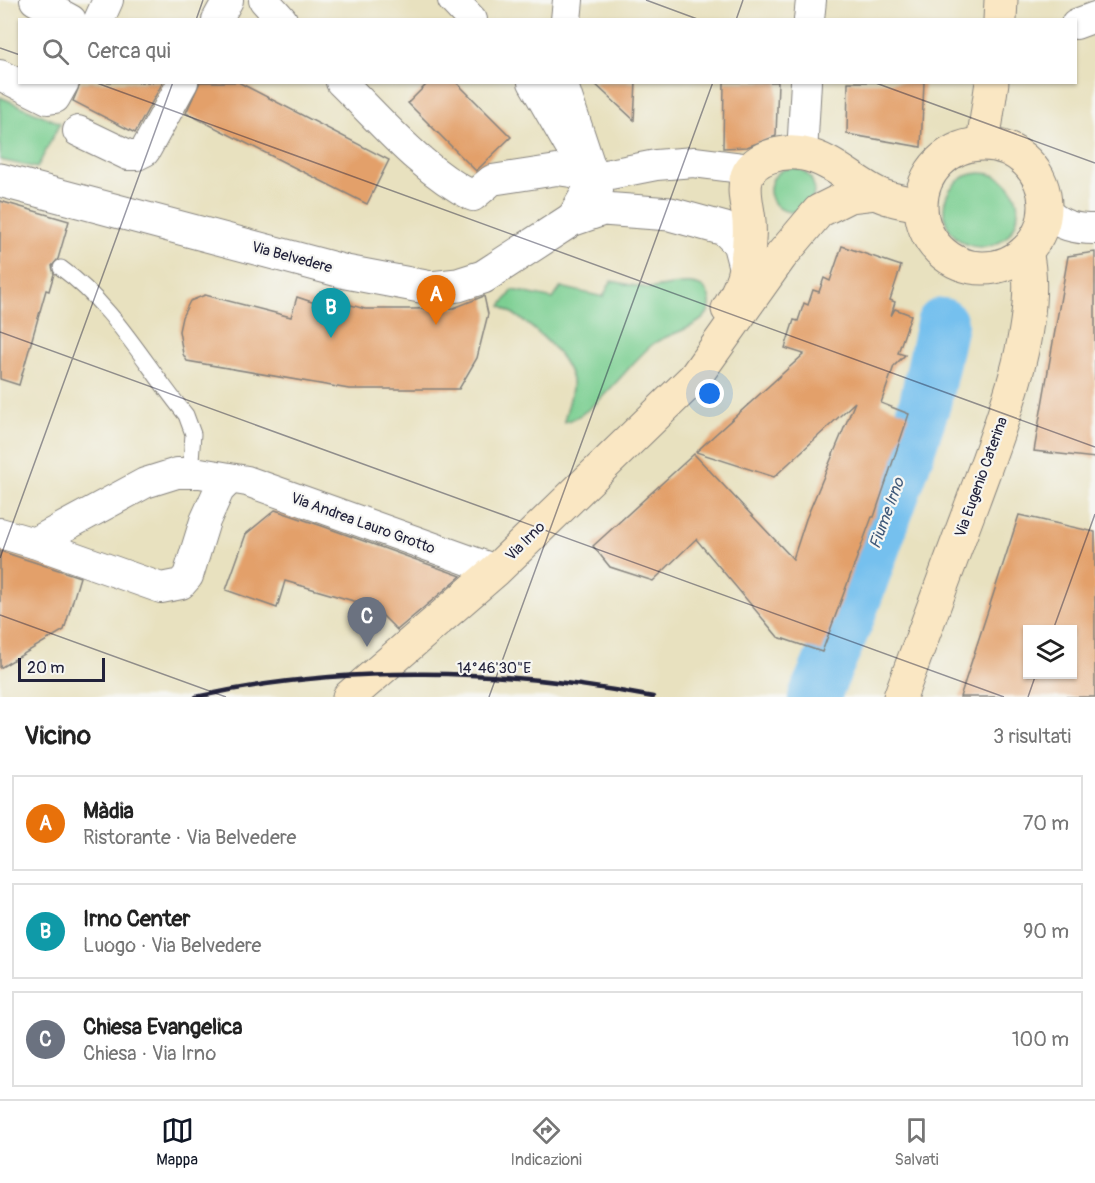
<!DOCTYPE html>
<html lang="it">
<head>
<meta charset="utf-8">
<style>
  :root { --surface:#fff; --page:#f6f6f6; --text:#222; --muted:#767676; --line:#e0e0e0; --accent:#111827 }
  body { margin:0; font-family:Pangolin,sans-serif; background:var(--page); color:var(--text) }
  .controls { position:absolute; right:18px; bottom:18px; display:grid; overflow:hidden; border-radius:0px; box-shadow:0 2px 4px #0004 }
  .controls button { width:54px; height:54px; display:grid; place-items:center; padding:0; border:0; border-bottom:2px solid var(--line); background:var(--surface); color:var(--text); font:30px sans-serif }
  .scale { position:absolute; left:18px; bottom:15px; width:87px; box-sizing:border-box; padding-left:6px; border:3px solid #22223b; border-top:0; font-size:16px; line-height:21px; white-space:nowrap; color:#22223b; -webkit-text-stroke:4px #f6f6f2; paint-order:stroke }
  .you { position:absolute; left:710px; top:394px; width:21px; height:21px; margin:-15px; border:4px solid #fff; border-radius:50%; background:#1a73e8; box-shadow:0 0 0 9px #1a73e833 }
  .badge { display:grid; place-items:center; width:39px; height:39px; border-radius:50%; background:var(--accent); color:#fff; font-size:20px; font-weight:700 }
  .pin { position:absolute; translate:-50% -50px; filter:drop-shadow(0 2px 3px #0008) }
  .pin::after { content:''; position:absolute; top:32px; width:21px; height:18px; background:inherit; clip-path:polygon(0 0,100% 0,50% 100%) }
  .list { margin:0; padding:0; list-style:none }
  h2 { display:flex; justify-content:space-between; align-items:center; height:78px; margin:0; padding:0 24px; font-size:26px }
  h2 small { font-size:20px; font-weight:400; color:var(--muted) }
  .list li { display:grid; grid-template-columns:39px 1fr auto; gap:18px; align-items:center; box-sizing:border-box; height:96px; margin:0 12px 12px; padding:0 12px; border:2px solid var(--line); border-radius:0px }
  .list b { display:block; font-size:22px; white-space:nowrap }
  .list p { margin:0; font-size:20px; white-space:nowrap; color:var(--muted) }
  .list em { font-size:20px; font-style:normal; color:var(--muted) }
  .icon { flex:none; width:33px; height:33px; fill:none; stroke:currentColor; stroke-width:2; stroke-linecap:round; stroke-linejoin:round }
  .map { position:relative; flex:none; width:1095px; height:697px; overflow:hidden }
  .search { position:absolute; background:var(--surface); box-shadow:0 2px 4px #0004; left:18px; right:18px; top:18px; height:66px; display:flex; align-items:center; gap:15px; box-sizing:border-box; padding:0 21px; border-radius:0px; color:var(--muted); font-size:22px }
  .sheet { height:402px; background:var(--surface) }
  nav { display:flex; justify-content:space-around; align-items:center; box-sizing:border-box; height:84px; border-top:2px solid var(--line); background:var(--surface); font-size:16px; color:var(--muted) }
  nav a { display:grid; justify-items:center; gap:3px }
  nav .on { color:var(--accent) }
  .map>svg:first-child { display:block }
</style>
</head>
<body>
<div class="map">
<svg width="1095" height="697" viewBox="0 0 1095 697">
  <rect width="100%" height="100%" fill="#f6f6f2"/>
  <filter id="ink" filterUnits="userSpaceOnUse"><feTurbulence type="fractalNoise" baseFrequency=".0167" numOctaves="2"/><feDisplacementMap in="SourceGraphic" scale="12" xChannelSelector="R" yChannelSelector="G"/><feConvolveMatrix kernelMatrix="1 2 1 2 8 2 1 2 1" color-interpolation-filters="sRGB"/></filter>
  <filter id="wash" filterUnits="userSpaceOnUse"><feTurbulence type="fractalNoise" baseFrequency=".008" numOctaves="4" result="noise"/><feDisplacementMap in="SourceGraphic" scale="24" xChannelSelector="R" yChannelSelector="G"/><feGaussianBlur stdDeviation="1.35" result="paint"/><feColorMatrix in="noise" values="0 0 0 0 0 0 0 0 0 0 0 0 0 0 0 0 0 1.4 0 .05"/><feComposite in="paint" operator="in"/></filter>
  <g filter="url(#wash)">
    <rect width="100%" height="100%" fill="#e8e1bf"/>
    <g fill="#7bcf92" stroke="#4e7866" stroke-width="1.5">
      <polygon points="0,97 60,123 37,168 0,160"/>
      <circle cx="792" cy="190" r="22"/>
      <circle cx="981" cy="210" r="37"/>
      <path d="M611,281C624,283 639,288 652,288C666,287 700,276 708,294C722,325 668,332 653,344C628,364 595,416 564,422C566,409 574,393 572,380C565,350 526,321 501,306L513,290L553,299L561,287L603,297Z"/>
    </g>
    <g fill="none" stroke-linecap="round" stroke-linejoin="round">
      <polyline stroke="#74c0ee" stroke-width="52" points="814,697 848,619 904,465 925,403 942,324"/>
    </g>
    <g id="blocks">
      <g fill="#e3a06a" fill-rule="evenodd">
        <polygon points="81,82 163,82 135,133 73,101"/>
        <polygon points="200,82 238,82 389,160 367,204 186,113"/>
        <polygon points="429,82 456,82 511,137 476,171 408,103"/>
        <polygon points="593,82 636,82 634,120"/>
        <polygon points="724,82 778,82 776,136 747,147 723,148"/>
        <polygon points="848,82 924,82 921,147 847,134"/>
        <polygon points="0,201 69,221 58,259 52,266 54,274 49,291 46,290 19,385 0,379"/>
        <polygon points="842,246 901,266 890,300 895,302 891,316 895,309 911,315 898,353 905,355 894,366 881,403 909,414 874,517 872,517 822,652 778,637 696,539 653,581 610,567 593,546 694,454 793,559 806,519 855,402 774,477 696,452 804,354 785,348 794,320 798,321 804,303 808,305 813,290 819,292 824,278 830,281"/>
        <polygon points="1095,252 1095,458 1034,451 1068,256"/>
        <polygon points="205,295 291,317 297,297 318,304 323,297 365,309 411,309 454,308 484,296 488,314 477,358 459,389 349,389 187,361 183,354 179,331 182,317 190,301"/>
        <polygon points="275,510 322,526 461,576 397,630 374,607 285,581 277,608 226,590 246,534"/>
        <path d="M1019,515L1095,532V697H960ZM1028,630H1072V675H1028Z"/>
        <polygon points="0,551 80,577 64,630 0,668"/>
      </g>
    </g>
  </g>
  <g filter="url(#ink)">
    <use href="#blocks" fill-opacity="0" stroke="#85827d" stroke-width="1.5"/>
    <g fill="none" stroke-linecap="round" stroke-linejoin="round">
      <defs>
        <path id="service" d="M61,268C114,306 145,365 186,415L193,434L190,474"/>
        <g id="minor">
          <polyline points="35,0 71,20"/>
          <polyline points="264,0 282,20"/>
          <polyline points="453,0 472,20"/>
          <polyline points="99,20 108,0"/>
          <polyline points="217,20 228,0"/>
          <polyline points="566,20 568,0"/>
          <polyline points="809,20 811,0"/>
          <polyline points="1076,24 1095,17"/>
          <polyline points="0,75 48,99 55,98 64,82"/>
          <path d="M341,82C382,122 422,171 473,196L492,180L557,170L585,174"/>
          <polyline points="533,82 569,145"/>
          <polyline points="562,82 598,190"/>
          <polyline points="78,131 128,155 137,155 145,151 183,82"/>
          <polyline points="802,154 806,82"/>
          <path d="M1045,211C1061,226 1074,229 1095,229"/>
          <polyline points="571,220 595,177 656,165 694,162 750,169"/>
          <polyline points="0,533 34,543 145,483 177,473 200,473 247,481 496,570"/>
          <polyline points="34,543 161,588 181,584 188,576 205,521 219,490 230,479"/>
        </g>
        <polyline id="tertiary" points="0,180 346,272 431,288 458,285 483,277 571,220 603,209 670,214 725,229 739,243 745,266"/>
        <g id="secondary">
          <polyline points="1000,20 1001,0"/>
          <polyline points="983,143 992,82"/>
          <circle cx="983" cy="206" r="62"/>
          <path d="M728,309C745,284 751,251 749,221C748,208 743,193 746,180C750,157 784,150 803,154C831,159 852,181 876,193C889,200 905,202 920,205"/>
          <polyline points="349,697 496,570 695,377 781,256 819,211 849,196 875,193"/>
          <path d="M900,697C924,632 949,567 973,501C998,432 1043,324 1026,251"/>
        </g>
      </defs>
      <use href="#service" stroke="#85827d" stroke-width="17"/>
      <use href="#minor" stroke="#85827d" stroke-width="32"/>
      <use href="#tertiary" stroke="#85827d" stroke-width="35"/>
      <use href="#secondary" stroke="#85827d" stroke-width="35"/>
      <use href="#service" stroke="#fff" stroke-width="15"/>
      <use href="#minor" stroke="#fff" stroke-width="30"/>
      <use href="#tertiary" stroke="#fff" stroke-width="33"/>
      <use href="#secondary" stroke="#fae7c3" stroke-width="33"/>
      <path stroke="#22223b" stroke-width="4.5" d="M196,697C340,664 507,668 653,697"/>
    </g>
  </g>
  <path fill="none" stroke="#22223b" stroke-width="1.5" stroke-opacity="0.45" d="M646,0L700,20M196,20L203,0M736,20L743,0M0,48L20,55M94,82L1095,447M873,82L1095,163M0,332L1004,697M0,558L173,82M0,615L226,697M1053,630L1095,514M489,697L713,82M1028,697L1036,674"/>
  <g text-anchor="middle" stroke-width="4.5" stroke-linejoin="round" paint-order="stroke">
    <g font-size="15" fill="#22223b" stroke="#f6f6f2">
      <text transform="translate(292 257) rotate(15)" y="5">Via Belvedere</text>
      <text transform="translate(981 477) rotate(-70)" y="5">Via Eugenio Caterina</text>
      <text transform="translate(363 523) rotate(20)" y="5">Via Andrea Lauro Grotto</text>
      <text transform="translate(525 541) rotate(-45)" y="5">Via Irno</text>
    </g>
    <g font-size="16" font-style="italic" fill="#3f597a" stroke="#f6f6f2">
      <text transform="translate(886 513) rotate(-70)" y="6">Fiume Irno</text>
    </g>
  </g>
  <g font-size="15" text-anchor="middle" fill="#22223b" stroke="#f6f6f2" stroke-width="4.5" stroke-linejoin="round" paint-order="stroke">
    <text x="494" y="673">14°46'30"E</text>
  </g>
</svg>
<div class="controls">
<button><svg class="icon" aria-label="layers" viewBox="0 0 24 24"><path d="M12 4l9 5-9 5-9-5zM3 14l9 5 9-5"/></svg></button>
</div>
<div class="scale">20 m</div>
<div class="you"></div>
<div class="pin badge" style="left:436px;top:325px;background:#e8710a">A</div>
<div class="pin badge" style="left:331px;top:338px;background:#0f9aa8">B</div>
<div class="pin badge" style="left:367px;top:647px;background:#6b7280">C</div>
<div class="search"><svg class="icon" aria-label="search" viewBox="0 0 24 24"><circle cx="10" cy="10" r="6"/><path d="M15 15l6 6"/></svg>Cerca qui</div>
</div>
<section class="sheet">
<h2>Vicino<small>3 risultati</small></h2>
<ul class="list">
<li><span class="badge" style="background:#e8710a">A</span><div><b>Màdia</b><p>Ristorante · Via Belvedere</p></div><em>70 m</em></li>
<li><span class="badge" style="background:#0f9aa8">B</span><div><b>Irno Center</b><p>Luogo · Via Belvedere</p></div><em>90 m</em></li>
<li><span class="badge" style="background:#6b7280">C</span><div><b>Chiesa Evangelica</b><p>Chiesa · Via Irno</p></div><em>100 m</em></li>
</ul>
</section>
<nav>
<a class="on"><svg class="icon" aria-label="map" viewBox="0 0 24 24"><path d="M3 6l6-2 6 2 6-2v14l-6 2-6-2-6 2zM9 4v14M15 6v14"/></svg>Mappa</a>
<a><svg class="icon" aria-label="directions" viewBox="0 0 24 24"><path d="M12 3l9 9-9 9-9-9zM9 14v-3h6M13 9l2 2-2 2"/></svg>Indicazioni</a>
<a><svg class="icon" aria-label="saved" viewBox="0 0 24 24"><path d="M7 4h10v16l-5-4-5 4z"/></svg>Salvati</a>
</nav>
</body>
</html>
